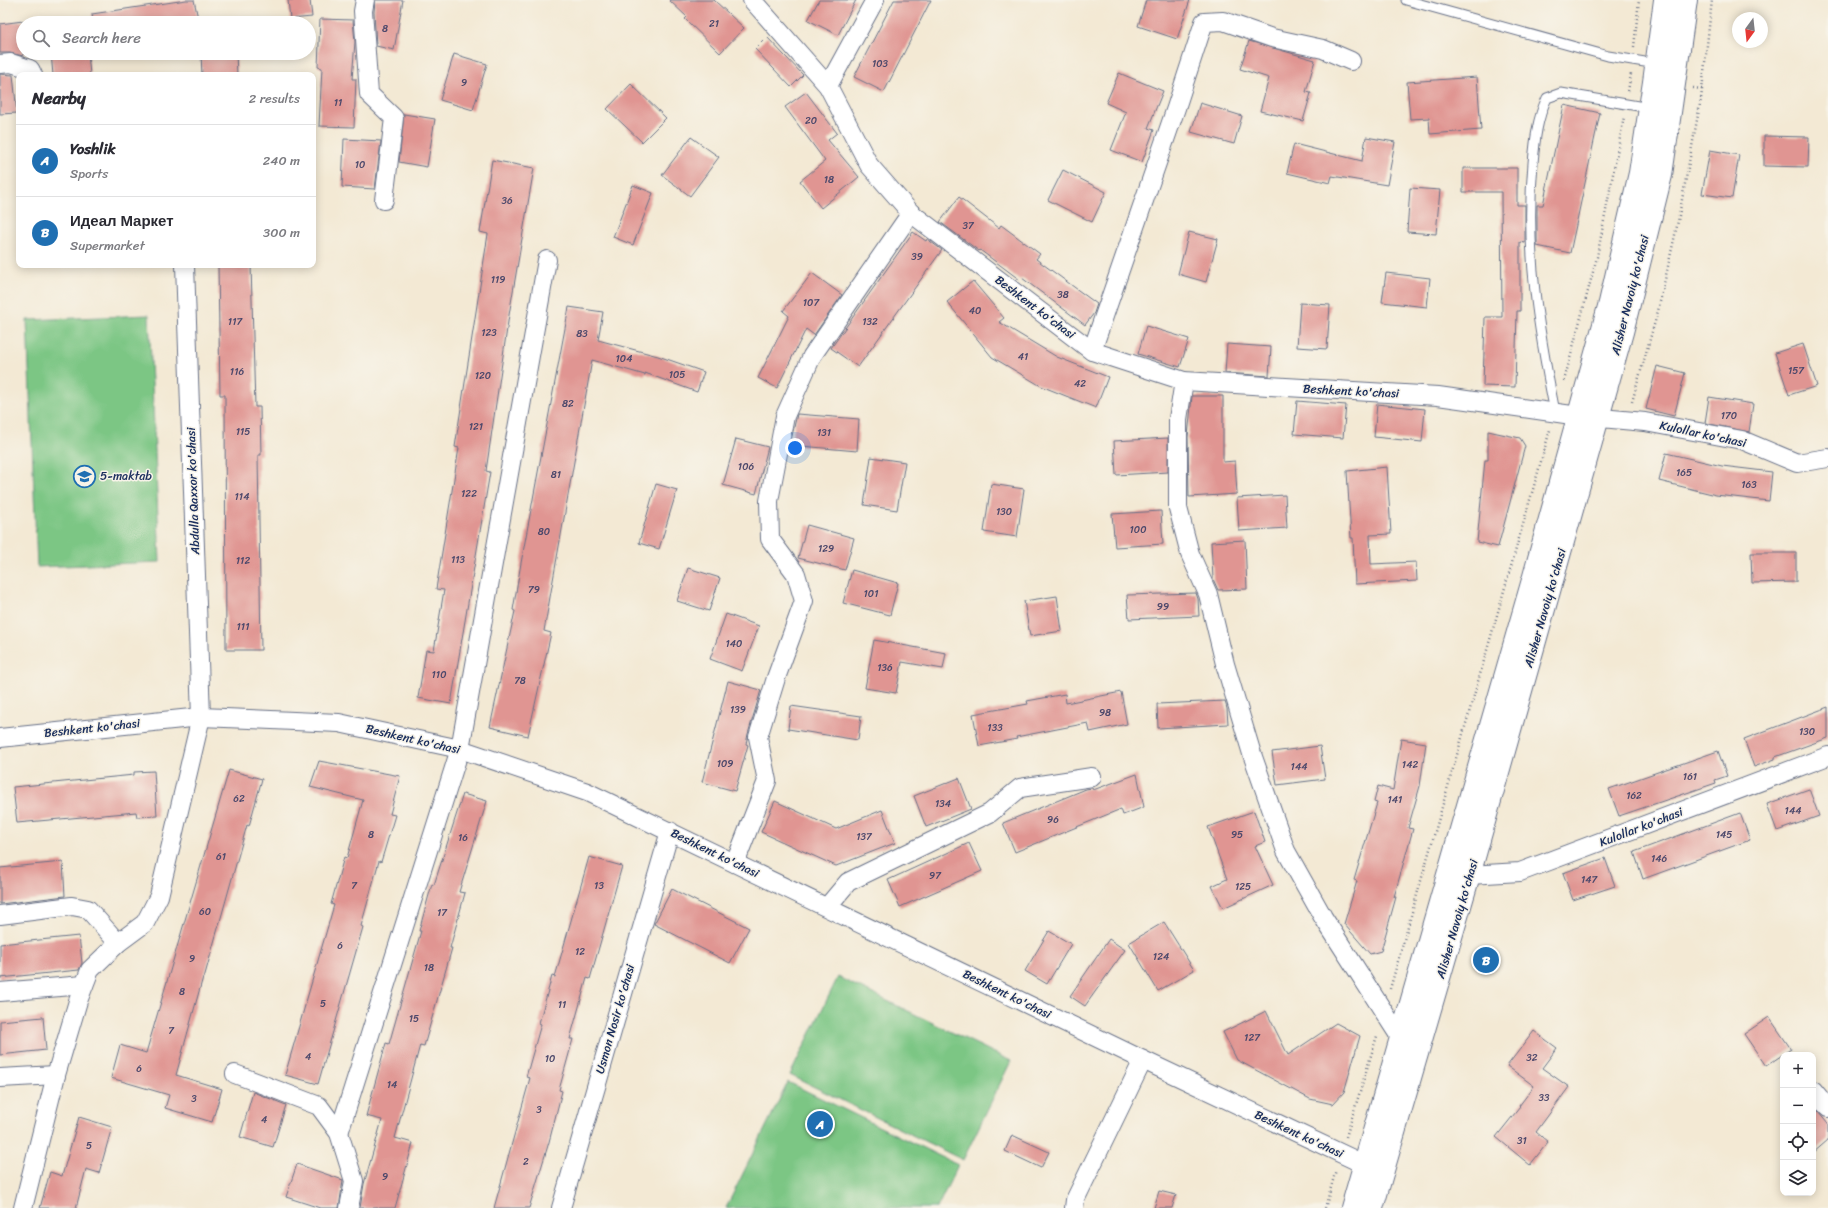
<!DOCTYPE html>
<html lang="en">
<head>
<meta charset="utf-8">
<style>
  :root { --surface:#fff; --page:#f2f2f3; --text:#2b2b33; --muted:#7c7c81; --line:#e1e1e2; --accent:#1f6fb2 }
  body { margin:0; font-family:Sriracha,sans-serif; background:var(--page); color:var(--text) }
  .controls { position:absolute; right:12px; bottom:12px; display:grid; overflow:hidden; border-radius:8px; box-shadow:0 2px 10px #0003 }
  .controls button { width:36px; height:36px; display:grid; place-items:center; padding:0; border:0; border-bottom:1px solid var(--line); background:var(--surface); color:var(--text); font:20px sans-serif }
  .compass { position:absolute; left:1732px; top:12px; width:36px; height:36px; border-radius:50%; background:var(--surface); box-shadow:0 2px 10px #0003; rotate:195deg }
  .you { position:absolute; left:795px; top:448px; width:14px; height:14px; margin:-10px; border:3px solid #fff; border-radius:50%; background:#1a73e8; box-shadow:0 0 0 6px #1a73e833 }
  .badge { display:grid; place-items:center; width:26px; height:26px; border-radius:50%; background:var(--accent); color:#fff; font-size:13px; font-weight:700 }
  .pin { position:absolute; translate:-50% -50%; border:2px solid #fff; box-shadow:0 1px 4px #0006 }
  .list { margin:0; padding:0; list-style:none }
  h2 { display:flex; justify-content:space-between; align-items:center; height:52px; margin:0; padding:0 16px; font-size:17px }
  h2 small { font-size:13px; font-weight:400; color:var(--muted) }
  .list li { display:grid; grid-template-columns:26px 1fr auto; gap:12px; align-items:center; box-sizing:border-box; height:72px; padding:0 16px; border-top:1px solid var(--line) }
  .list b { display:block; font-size:15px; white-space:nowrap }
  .list p { margin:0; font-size:13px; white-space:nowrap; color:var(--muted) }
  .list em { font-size:13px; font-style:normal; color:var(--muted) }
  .icon { flex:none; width:22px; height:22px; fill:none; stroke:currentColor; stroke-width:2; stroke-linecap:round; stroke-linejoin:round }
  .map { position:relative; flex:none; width:1828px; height:1208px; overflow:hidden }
  .search { position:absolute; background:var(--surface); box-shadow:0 2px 10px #0003; left:16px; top:16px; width:300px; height:44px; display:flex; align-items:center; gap:10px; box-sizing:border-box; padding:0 14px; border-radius:22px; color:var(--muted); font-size:15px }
  .panel { position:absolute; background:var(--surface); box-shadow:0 2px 10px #0003; left:16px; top:72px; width:300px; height:196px; border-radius:8px }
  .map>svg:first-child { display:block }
</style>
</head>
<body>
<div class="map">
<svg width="1828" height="1208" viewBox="0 0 1828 1208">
  <rect width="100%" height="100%" fill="#f7f3e8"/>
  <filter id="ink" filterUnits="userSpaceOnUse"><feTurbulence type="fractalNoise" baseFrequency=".025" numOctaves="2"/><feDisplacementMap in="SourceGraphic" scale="8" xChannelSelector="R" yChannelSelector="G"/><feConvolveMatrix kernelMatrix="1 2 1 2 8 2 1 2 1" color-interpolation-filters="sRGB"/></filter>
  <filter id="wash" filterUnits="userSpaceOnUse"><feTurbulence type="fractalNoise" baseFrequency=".012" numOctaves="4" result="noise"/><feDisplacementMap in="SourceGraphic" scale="16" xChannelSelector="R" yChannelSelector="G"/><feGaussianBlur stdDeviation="0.9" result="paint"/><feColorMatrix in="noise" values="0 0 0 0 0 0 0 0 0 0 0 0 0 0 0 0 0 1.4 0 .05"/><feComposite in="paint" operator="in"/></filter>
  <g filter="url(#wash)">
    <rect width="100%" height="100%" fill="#f3e9d4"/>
    <g fill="#7bc684" stroke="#4b7a71">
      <polygon points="149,315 160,562 37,567 27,320"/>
      <polygon points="838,977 1011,1061 963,1160 790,1075"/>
      <polygon points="788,1082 958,1165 937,1208 726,1208"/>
    </g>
    <g id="blocks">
      <g fill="#e09592">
        <polygon points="186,0 194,0 199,23 93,23 92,14"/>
        <polygon points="288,0 310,0 312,17 290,19"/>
        <polygon points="375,0 403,0 394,50 376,46 374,12"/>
        <polygon points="669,0 714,0 744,28 720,53 685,19 687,17"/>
        <polygon points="819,0 856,0 838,35 808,20"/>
        <polygon points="894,0 931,0 884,92 854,77"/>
        <polygon points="1146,0 1190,0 1177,39 1138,26"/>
        <polygon points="320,19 353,20 355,42 352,79 356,79 354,127 319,126 322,68 318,67"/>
        <polygon points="23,21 23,56 10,53 0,53 0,24"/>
        <polygon points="767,37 803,75 791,87 755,49"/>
        <polygon points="1249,41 1315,60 1306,92 1311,93 1303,121 1260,111 1269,78 1240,69"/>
        <polygon points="51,53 88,53 90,75 53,75"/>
        <polygon points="201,53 236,53 237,75 202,75"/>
        <polygon points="454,54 487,64 473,110 440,100"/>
        <polygon points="1119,73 1163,91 1148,128 1154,130 1142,162 1111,150 1126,112 1106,103"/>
        <polygon points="0,74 13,75 17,113 0,114"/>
        <polygon points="1477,77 1481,130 1430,134 1429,118 1410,119 1407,82"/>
        <polygon points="631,84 666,118 642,142 607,109"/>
        <polygon points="806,92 837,133 828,140 859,177 821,208 800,181 825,161 785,107"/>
        <polygon points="1200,103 1242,116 1234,144 1191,132"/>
        <polygon points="1564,105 1600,113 1570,253 1537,246 1537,205 1543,205"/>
        <polygon points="404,114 435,119 427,167 399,162"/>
        <polygon points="1764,136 1809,137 1808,167 1764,166"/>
        <polygon points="691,137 719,157 690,196 662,175"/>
        <polygon points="1366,137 1395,142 1387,185 1332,176 1330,183 1287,173 1294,144 1362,161"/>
        <polygon points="344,139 381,141 375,189 342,187"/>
        <polygon points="1710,150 1739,155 1732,198 1702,194"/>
        <polygon points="492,160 534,168 509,315 486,471 490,472 451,704 418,698 426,650 434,651 444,590 436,589 459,448 455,447 488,234 480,232"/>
        <polygon points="1463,168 1517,168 1517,205 1525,205 1525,243 1520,242 1520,311 1517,311 1515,387 1483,386 1485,317 1502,317 1501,192 1463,192"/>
        <polygon points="1063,170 1106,192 1092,222 1048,200"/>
        <polygon points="633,185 653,193 633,245 613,237"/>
        <polygon points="1410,188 1440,190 1436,234 1407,232"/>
        <polygon points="959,197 999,228 1001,225 1040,254 1036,259 1097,304 1094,313 1085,325 1022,278 1020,280 980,250 979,251 940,222"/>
        <polygon points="913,232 926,241 927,239 942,250 858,367 831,348"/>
        <polygon points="1189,232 1218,239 1206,282 1178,274"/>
        <polygon points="218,265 251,265 255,407 260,407 261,455 258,455 261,650 226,650 225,395 220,395"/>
        <polygon points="812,273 842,295 814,335 806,329 777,388 758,378 789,316 783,311"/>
        <polygon points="1386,273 1430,278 1427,307 1382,302"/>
        <polygon points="973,281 1004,318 999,322 1057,357 1108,377 1096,408 1041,386 992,357 947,302"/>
        <polygon points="1300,303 1330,305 1327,349 1297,347"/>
        <polygon points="569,307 603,312 598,340 658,356 704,372 697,392 645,373 645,375 592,360 544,631 551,633 528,736 490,727 515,611 513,610 521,563"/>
        <polygon points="1146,326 1189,339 1180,367 1138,354"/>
        <polygon points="1227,344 1271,347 1269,376 1225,373"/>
        <polygon points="1803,344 1817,386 1789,395 1775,353"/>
        <polygon points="1657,366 1685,373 1674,416 1646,409"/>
        <polygon points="1192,396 1223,396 1223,462 1235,461 1237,494 1189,497 1188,437"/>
        <polygon points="1709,397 1753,404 1749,432 1705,423"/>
        <polygon points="1297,401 1346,405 1343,438 1294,434"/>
        <polygon points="1377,404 1425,409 1422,442 1374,437"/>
        <polygon points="797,414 859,419 857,451 790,445"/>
        <polygon points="1488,431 1520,438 1525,446 1498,547 1477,542 1485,460 1488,460"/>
        <polygon points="1168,438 1168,472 1116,475 1114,441"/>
        <polygon points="736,439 768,447 756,494 723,485"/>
        <polygon points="1666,453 1722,466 1772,472 1769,501 1716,495 1659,481"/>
        <polygon points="871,457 905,462 897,510 864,505"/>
        <polygon points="1387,467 1391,534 1370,535 1371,564 1416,562 1417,581 1355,584 1353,538 1351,538 1347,471"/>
        <polygon points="656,484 677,490 659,549 639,543"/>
        <polygon points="991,484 1024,489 1017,537 984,532"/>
        <polygon points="1285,495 1287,528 1239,531 1237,498"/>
        <polygon points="1161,511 1163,544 1115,547 1112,514"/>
        <polygon points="807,525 854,538 845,570 798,558"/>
        <polygon points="1245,540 1247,589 1218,590 1213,579 1211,542"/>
        <polygon points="1751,553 1796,553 1796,582 1752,583"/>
        <polygon points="688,568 720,578 709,611 677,601"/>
        <polygon points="852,570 898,583 890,615 843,603"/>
        <polygon points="1196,593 1198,599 1199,616 1129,619 1127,595"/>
        <polygon points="1057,596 1062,631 1030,636 1024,601"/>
        <polygon points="726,614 759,626 742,671 710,659"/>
        <polygon points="874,640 946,653 943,669 902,662 896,693 865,688"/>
        <polygon points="728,681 761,690 748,734 746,744 748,745 735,791 702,782"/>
        <polygon points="1121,692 1127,724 1090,732 1088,723 1016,737 1017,739 979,746 973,714 1028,704 1027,701 1065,694 1066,703"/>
        <polygon points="1225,701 1227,709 1228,724 1158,728 1157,704"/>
        <polygon points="791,706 861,716 858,740 788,729"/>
        <polygon points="1828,707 1828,738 1775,757 1775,759 1754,767 1744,739"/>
        <polygon points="1401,739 1426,743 1420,786 1408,828 1413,829 1394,897 1396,897 1381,951 1370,954 1344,924 1357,881 1354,880 1377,803 1374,802 1378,786 1393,790"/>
        <polygon points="1320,746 1325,779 1277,785 1272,752"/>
        <polygon points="1718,751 1727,776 1715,780 1716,783 1619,816 1609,789"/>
        <polygon points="319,761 400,776 390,814 395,815 381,862 379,861 361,926 363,927 318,1084 285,1075 334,905 331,904 344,857 347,858 363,800 310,787"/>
        <polygon points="229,770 262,779 249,826 247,825 204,978 203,977 176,1075 222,1089 212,1122 165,1108 169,1095 111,1078 120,1045 146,1053"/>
        <polygon points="154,771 157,816 137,817 136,812 17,823 13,787 134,775 134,772"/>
        <polygon points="1137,774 1144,807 1123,815 1121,809 1015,852 1003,823 1086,789 1092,788 1093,790"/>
        <polygon points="959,778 971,809 926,827 914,796"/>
        <polygon points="1809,789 1819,816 1777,831 1767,804"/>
        <polygon points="463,794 487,801 459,892 465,893 450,948 452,948 424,1046 420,1045 395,1138 413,1143 395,1208 360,1208 364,1184 382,1120 366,1116 386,1043 389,1044 421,931 419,931 432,884 434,885"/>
        <polygon points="775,801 836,829 882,810 895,843 836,866 761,832"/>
        <polygon points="1254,811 1265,842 1255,846 1273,885 1223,908 1212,886 1227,879 1208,827"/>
        <polygon points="1740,813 1750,840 1643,879 1634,852"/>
        <polygon points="969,843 982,871 900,907 888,880"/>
        <polygon points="589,857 622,866 590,979 587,978 570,1039 573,1039 559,1090 562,1091 549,1142 529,1208 494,1208 530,1078 526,1077 541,1024 539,1023 552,976 555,977"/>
        <polygon points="1605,858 1615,886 1573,900 1563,873"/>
        <polygon points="63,862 65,896 0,904 0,868"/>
        <polygon points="672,889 749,928 730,963 654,924"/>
        <polygon points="1164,922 1194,970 1158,991 1129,943"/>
        <polygon points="1049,931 1071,944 1047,984 1025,971"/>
        <polygon points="79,936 82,963 79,970 0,978 0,944"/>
        <polygon points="1109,939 1125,950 1085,1006 1070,996"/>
        <polygon points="1266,1011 1288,1055 1336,1023 1360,1036 1344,1092 1333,1104 1310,1099 1237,1060 1223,1032"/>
        <polygon points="43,1017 46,1050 0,1055 0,1021"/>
        <polygon points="1769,1017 1791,1049 1766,1066 1744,1034"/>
        <polygon points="1534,1031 1557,1048 1542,1068 1569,1087 1536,1132 1548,1142 1530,1165 1496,1137 1520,1107 1519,1106 1534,1086 1507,1066"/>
        <polygon points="253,1092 286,1105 273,1147 240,1137"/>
        <polygon points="1813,1106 1828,1124 1828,1140 1813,1153"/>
        <polygon points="79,1117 112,1127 99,1173 86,1169 76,1208 40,1208 50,1172 62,1176"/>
        <polygon points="1012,1135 1049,1152 1041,1168 1005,1151"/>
        <polygon points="297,1164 343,1180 339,1208 320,1208 286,1197"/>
        <polygon points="1159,1191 1176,1195 1172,1208 1154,1208"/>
      </g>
    </g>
  </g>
  <g filter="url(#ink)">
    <use href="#blocks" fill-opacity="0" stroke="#677087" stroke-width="1"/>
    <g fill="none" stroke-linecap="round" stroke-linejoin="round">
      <defs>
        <g id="service">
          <polyline points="1406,0 1608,56 1657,64"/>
          <path d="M1555,412C1538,327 1525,250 1533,163C1535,140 1537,119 1547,98L1561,93L1650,108"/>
        </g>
        <g id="minor">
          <polyline points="365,0 363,11 369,94 394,118 384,200"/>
          <polyline points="752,0 828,86 869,165 911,213 1092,351 1184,381 1438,396 1579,416 1645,422 1742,440 1797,463 1828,458"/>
          <polyline points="0,64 11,63 30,69 33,75"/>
          <polyline points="828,86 875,0"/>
          <polyline points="1092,351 1176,108 1204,22 1223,21 1272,38 1323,49 1351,61"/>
          <polyline points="1184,381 1178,419 1178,508 1190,554 1208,594 1225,664 1252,754 1286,851 1323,917 1407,1048"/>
          <polyline points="0,738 201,717 339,723 460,749 587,792 1143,1060 1376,1170"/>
          <polyline points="735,863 767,781 758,737 776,678 804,601 796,574 770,539 769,501 785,416 812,356 911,213"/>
          <polyline points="1456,872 1469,875 1520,872 1828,756"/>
          <polyline points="827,907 848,882 990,813 1020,788 1092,777"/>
          <polyline points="0,915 72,906 88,909 118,943"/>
          <polyline points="0,992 84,985"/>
          <polyline points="235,1074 319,1106 339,1133 354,1181 349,1208"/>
          <polyline points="0,1078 56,1075"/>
          <polyline points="1813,1090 1828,1108"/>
          <polyline points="339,1133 460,749 547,260"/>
          <polyline points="23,1208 56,1075 78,1001 90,970 118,943 145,923 159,896 201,717 185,265"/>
          <polyline points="561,1208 670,831"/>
          <polyline points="1074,1208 1075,1200 1143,1060"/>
        </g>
        <g id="secondary">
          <polyline points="1352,1208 1533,580 1610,303 1640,173 1654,82 1665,0"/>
          <polyline points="1372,1208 1469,875 1622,332 1661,175 1686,0"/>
        </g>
      </defs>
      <use href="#service" stroke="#677087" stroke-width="11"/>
      <use href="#minor" stroke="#677087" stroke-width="20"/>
      <use href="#secondary" stroke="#677087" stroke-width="24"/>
      <g stroke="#677087" stroke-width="2.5" stroke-dasharray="1 3" stroke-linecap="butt">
        <polyline points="1634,47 1639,0"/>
        <polyline points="1693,88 1702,89"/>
        <polyline points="1628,91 1631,74"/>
        <polyline points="1564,381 1597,257 1624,117"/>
        <polyline points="1632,402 1658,311 1677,226 1701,99 1712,0"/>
        <polyline points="1390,989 1550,430"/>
        <polyline points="1346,1137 1377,1036"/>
        <polyline points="1325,1208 1336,1170"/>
      </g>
      <use href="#service" stroke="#fff" stroke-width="9"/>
      <use href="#minor" stroke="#fff" stroke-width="18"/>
      <use href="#secondary" stroke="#fff" stroke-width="22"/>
    </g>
  </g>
  <defs>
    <symbol id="school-ring" viewBox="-11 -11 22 22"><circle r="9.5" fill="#f7f3e8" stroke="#1f6fb2" stroke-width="1.5"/><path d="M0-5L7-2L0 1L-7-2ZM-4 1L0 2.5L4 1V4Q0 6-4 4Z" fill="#1f6fb2"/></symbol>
  </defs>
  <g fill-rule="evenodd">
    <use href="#school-ring" x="72" y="464" width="25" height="25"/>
  </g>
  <g text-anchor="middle" stroke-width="3" stroke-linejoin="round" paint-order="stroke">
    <g font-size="10" fill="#4c486b">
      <text x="714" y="27">21</text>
      <text x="385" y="32">8</text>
      <text x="880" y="67">103</text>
      <text x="464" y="86">9</text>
      <text x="338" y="106">11</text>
      <text x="811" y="124">20</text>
      <text x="360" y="168">10</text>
      <text x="829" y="183">18</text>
      <text x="507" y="204">36</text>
      <text x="968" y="229">37</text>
      <text x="917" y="260">39</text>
      <text x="498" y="283">119</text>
      <text x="1063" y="298">38</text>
      <text x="811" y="306">107</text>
      <text x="975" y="314">40</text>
      <text x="235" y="325">117</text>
      <text x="870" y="325">132</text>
      <text x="489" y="336">123</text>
      <text x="582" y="337">83</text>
      <text x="1023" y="360">41</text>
      <text x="624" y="362">104</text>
      <text x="1796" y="374">157</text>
      <text x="237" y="375">116</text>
      <text x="677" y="378">105</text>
      <text x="483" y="379">120</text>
      <text x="1080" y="387">42</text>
      <text x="568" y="407">82</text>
      <text x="1729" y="419">170</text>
      <text x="476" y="430">121</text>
      <text x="243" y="435">115</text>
      <text x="824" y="436">131</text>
      <text x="746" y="470">106</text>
      <text x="1684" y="476">165</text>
      <text x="556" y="478">81</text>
      <text x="1749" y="488">163</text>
      <text x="469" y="497">122</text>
      <text x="242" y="500">114</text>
      <text x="1004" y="515">130</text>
      <text x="1138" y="533">100</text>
      <text x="544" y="535">80</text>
      <text x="826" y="552">129</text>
      <text x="458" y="563">113</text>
      <text x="243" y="564">112</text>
      <text x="534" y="593">79</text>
      <text x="871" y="597">101</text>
      <text x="1163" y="610">99</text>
      <text x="243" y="630">111</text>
      <text x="734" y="647">140</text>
      <text x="885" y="671">136</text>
      <text x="439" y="678">110</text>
      <text x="520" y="684">78</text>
      <text x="738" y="713">139</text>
      <text x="1105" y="716">98</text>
      <text x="995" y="731">133</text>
      <text x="1807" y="735">130</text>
      <text x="725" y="767">109</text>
      <text x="1410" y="768">142</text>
      <text x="1299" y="770">144</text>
      <text x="1690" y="780">161</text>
      <text x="1634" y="799">162</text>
      <text x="239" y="802">62</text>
      <text x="1395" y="803">141</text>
      <text x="943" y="807">134</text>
      <text x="1793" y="814">144</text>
      <text x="1053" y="823">96</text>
      <text x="371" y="838">8</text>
      <text x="1237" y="838">95</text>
      <text x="1724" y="838">145</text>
      <text x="864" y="840">137</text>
      <text x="463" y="841">16</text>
      <text x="221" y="860">61</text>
      <text x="1659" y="862">146</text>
      <text x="935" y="879">97</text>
      <text x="1589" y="883">147</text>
      <text x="354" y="889">7</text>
      <text x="599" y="889">13</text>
      <text x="1243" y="890">125</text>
      <text x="205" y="915">60</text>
      <text x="442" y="916">17</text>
      <text x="340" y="949">6</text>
      <text x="580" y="955">12</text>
      <text x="1161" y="960">124</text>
      <text x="192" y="962">9</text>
      <text x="429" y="971">18</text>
      <text x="182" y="995">8</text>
      <text x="323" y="1007">5</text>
      <text x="562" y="1008">11</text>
      <text x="414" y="1022">15</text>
      <text x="171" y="1034">7</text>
      <text x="1252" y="1041">127</text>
      <text x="308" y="1060">4</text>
      <text x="1532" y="1061">32</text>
      <text x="550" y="1062">10</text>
      <text x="139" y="1072">6</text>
      <text x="392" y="1088">14</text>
      <text x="1544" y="1101">33</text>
      <text x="194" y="1102">3</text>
      <text x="539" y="1113">3</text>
      <text x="264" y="1123">4</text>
      <text x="1522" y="1144">31</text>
      <text x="89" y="1149">5</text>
      <text x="526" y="1165">2</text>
      <text x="385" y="1180">9</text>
    </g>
    <g font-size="12" fill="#1b2f5e" stroke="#f7f3e8">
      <text transform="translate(1630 295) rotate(-76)" y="4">Alisher Navoiy ko'chasi</text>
      <text transform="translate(1035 307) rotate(37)" y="4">Beshkent ko'chasi</text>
      <text transform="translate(1351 391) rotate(3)" y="4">Beshkent ko'chasi</text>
      <text transform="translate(1703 434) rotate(12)" y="4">Kulollar ko'chasi</text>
      <text transform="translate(193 491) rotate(-92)" y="4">Abdulla Qaxxor ko'chasi</text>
      <text transform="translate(1545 608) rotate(-74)" y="4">Alisher Navoiy ko'chasi</text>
      <text transform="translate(92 728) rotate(-6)" y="4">Beshkent ko'chasi</text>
      <text transform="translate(413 739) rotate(13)" y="4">Beshkent ko'chasi</text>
      <text transform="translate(1641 827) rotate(-21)" y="4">Kulollar ko'chasi</text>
      <text transform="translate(715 853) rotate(26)" y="4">Beshkent ko'chasi</text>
      <text transform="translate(1457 919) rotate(-74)" y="4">Alisher Navoiy ko'chasi</text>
      <text transform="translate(1007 994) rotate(26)" y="4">Beshkent ko'chasi</text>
      <text transform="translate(615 1019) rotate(-74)" y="4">Usmon Nosir ko'chasi</text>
      <text transform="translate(1299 1134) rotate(25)" y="4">Beshkent ko'chasi</text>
    </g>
    <g font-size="12" fill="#1b2f5e" stroke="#f7f3e8" text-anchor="start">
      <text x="100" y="480">5-maktab</text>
    </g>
  </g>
</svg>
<div class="controls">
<button>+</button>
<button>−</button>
<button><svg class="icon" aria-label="locate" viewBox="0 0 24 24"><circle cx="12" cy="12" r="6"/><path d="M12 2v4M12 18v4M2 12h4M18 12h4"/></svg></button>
<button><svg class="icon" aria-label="layers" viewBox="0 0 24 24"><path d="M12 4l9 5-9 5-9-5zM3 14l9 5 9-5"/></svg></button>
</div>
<svg class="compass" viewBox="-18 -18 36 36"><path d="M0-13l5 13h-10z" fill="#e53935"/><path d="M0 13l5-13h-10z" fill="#7c7c81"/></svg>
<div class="you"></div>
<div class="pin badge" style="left:820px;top:1124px">A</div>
<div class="pin badge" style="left:1486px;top:960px">B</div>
<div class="search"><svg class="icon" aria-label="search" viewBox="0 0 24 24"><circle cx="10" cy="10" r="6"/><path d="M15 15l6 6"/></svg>Search here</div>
<section class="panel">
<h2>Nearby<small>2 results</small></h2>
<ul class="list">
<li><span class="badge">A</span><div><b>Yoshlik</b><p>Sports</p></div><em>240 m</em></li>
<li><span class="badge">B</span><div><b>Идеал Маркет</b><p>Supermarket</p></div><em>300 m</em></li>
</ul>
</section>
</div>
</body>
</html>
